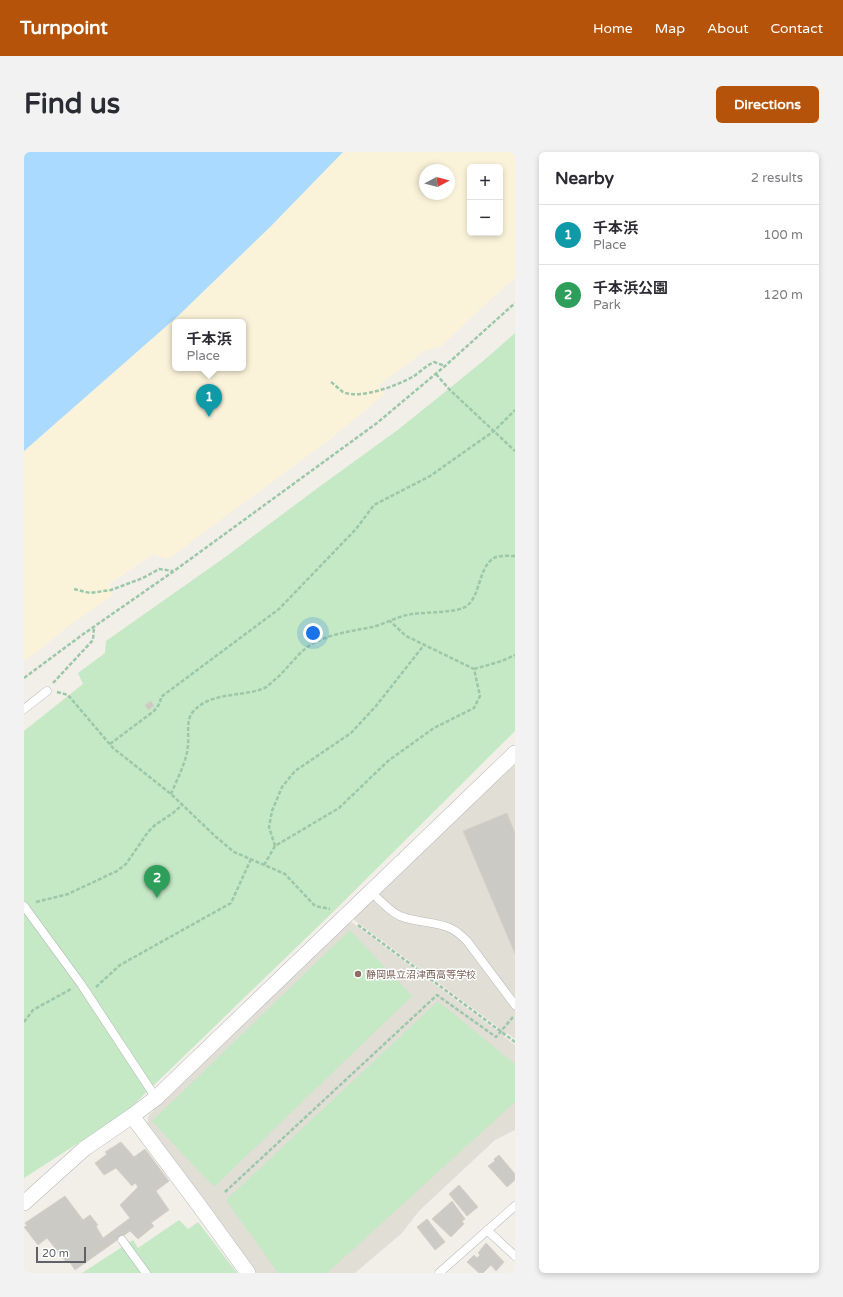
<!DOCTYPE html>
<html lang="en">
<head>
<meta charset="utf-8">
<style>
  :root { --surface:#fff; --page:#f2f2f3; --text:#2b2b33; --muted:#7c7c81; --line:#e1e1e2; --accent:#b45309 }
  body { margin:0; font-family:"Varela Round","Noto Sans JP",sans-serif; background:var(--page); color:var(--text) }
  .controls { position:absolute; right:12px; top:12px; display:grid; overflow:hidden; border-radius:6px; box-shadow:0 2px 6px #0003 }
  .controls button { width:36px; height:36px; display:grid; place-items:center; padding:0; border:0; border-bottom:1px solid var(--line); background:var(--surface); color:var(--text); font:20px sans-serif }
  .compass { position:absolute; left:395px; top:12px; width:36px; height:36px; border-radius:50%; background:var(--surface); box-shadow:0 2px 6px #0003; rotate:83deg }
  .scale { position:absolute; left:12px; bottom:10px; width:50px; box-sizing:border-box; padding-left:4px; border:2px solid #5f6368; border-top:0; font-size:11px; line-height:14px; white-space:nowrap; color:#5f6368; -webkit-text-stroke:3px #fff; paint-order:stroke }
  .you { position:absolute; left:289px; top:481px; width:14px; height:14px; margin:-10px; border:3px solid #fff; border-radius:50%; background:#1a73e8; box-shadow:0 0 0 6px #1a73e833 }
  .badge { display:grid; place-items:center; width:26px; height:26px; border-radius:50%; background:var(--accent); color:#fff; font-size:13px; font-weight:700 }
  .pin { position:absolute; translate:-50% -33px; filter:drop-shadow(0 1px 2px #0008) }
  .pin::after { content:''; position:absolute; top:21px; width:14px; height:12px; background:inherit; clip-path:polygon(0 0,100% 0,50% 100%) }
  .popup { position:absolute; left:148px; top:167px; width:74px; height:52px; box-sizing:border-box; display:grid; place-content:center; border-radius:6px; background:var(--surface); filter:drop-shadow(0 1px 3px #0005); font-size:13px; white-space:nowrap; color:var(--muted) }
  .popup b { font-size:15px; color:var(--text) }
  .popup::after { content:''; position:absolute; left:50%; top:100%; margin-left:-8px; border:8px solid transparent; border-top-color:var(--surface) }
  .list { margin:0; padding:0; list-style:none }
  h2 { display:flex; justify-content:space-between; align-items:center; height:52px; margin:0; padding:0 16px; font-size:17px }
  h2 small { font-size:13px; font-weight:400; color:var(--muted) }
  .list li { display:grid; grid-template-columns:26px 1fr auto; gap:12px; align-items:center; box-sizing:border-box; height:60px; padding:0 16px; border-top:1px solid var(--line) }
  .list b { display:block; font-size:15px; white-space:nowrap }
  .list p { margin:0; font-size:13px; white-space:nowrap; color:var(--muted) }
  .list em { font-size:13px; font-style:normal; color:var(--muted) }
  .map { position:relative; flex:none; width:491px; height:1121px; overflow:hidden; border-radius:6px }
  header { display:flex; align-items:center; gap:24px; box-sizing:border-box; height:56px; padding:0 20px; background:var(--accent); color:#fff }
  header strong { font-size:19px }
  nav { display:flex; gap:22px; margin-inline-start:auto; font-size:14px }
  .intro { display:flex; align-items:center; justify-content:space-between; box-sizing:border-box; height:96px; padding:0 24px }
  h1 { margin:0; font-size:28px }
  .button { padding:10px 18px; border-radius:6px; background:var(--accent); color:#fff; font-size:14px; font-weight:700 }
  main { display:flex; gap:24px; padding:0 24px }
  aside { flex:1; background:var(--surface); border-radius:6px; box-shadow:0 2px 6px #0003 }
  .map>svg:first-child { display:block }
</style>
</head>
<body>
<header>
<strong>Turnpoint</strong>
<nav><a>Home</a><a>Map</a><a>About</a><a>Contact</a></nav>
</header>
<div class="intro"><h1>Find us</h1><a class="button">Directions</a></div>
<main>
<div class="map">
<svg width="491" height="1121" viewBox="0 0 491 1121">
  <rect width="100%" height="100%" fill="#f1efe8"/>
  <polygon fill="#e1ded6" points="491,612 491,887 483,881 480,885 491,893 491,978 471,988 395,1059 378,1081 331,1121 232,1121 122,976 125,963 326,769 472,878 474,875 329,767"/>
  <g fill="#c5e8c5">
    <polygon points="491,181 491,579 311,758 101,961 0,1026 0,579 59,532 54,521 81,501 82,489 200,406 295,335 375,277 458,210"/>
    <polygon points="326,778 388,844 190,1035 128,969"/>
    <polygon points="414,849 491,912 491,950 303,1121 254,1121 202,1048"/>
    <polygon points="155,1068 164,1077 174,1070 213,1121 58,1121 109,1088 114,1096"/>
  </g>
  <path fill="#fbf3d9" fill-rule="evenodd" d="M319,0H491V126L468,146L416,195L402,198L355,233L361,242L306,287L144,407L129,402L85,432L89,443L46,473L2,508H0V299L155,163L247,74ZM446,15H476V81H446ZM401,18H425V42H401ZM151,170H219V216H151Z"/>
  <polygon fill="#aadaff" points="0,0 319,0 247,74 155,163 0,299"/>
  <g fill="#cccac5" stroke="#d6d1c6">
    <polygon points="127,549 130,554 124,558 121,553"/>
    <polygon points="483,661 491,681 491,802 439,679"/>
    <polygon points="97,990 110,1005 121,997 145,1029 132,1039 145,1058 127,1071 130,1074 114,1087 106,1079 51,1118 45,1109 43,1111 23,1086 14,1093 0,1075 3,1074 1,1071 41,1044 59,1068 66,1063 74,1073 72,1074 79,1086 106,1066 96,1053 114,1035 111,1031 108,1034 92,1016 80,1023 71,1011 83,1002 81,1000"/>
    <polygon points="475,1003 491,1022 491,1028 483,1035 464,1014 471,1009 470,1007"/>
    <polygon points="435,1033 454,1055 443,1064 425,1042"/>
    <polygon points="428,1049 441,1067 438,1069 440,1072 427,1085 408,1067"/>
    <polygon points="403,1067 421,1090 411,1098 393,1075"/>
    <polygon points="462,1091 480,1110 472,1119 467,1113 459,1121 455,1121 443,1110 450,1103 453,1106 456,1103 454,1101"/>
  </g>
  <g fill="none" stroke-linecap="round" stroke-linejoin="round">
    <defs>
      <g id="service">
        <polyline points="0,557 23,539"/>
        <path d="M347,740C356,748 365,759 376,764C393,771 412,769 428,777C434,780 438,784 443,789L491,853"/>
        <polyline points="0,754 57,832 132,946"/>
        <polyline points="463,1078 491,1104"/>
        <polyline points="98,1088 122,1121"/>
        <polyline points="415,1121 491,1054"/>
      </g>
      <g id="minor">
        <polyline points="108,964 174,1052 224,1121"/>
        <polyline points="0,1051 60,997 108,964 132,946 491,601"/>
      </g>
    </defs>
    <use href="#service" stroke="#b5b8bc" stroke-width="9"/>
    <use href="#minor" stroke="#b5b8bc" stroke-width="16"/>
    <g stroke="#9cc7a9" stroke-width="2.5" stroke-dasharray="4 2" stroke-linecap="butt">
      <polyline points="412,222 425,237 491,299"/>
      <path d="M307,230C311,233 315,237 319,240C336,248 375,233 390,224C397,219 402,214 410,210L421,214"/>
      <polyline points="50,437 66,441 87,438 119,426 135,417 149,419"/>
      <polyline points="450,517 478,509 491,503"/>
      <polyline points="0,526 58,483 150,419 353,271 421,214 491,151"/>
      <polyline points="29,531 69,488 70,475"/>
      <polyline points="33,540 44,543 89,596 147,642 191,684 210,700 261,722 291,754 306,757"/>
      <polyline points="86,592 130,559 136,551 137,545 255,457 332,377 350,353 406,324 470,279 491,258"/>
      <path d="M147,642C153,627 163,609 164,593C165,583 162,569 168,561C184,540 216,545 238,537C242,536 245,533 248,530C264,518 274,498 292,490C310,481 329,479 348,475C361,472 374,464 388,462C403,460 426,461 439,456C457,449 453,416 470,406C475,403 485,404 491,404"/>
      <polyline points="251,694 245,675 248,659 258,635 271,619 327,581 352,554 400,493"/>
      <polyline points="240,713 251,694 315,656 364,609 410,576 450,556 456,544 450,517 382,484 366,469"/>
      <polyline points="12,750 44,742 93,719 102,712 124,680 131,673 149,661 158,653"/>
      <polyline points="334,773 491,890"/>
      <polyline points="72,835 96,813 207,751 227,707"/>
      <polyline points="0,870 9,858 47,837"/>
      <polyline points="201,1040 413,843 472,885 489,865"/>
    </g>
    <use href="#service" stroke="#fff" stroke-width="8"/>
    <use href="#minor" stroke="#fff" stroke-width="15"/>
  </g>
  <circle fill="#8d6e63" stroke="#fff" stroke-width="1.5" cx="334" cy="822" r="4"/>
  <g text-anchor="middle" stroke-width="3" stroke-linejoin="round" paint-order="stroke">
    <g font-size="10" fill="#785e54" stroke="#fff" text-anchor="start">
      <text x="342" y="826">静岡県立沼津西高等学校</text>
    </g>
  </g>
</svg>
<div class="controls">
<button>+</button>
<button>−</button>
</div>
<svg class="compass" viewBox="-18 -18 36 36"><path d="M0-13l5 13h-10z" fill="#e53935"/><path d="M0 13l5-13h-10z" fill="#7c7c81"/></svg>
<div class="scale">20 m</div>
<div class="you"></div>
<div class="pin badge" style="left:185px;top:265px;background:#0f9aa8">1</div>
<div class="popup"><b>千本浜</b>Place</div>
<div class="pin badge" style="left:133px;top:746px;background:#2e9e5b">2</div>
</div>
<aside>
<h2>Nearby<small>2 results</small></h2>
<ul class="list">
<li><span class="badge" style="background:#0f9aa8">1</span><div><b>千本浜</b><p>Place</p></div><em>100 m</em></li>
<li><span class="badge" style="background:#2e9e5b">2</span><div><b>千本浜公園</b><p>Park</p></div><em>120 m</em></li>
</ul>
</aside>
</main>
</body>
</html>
